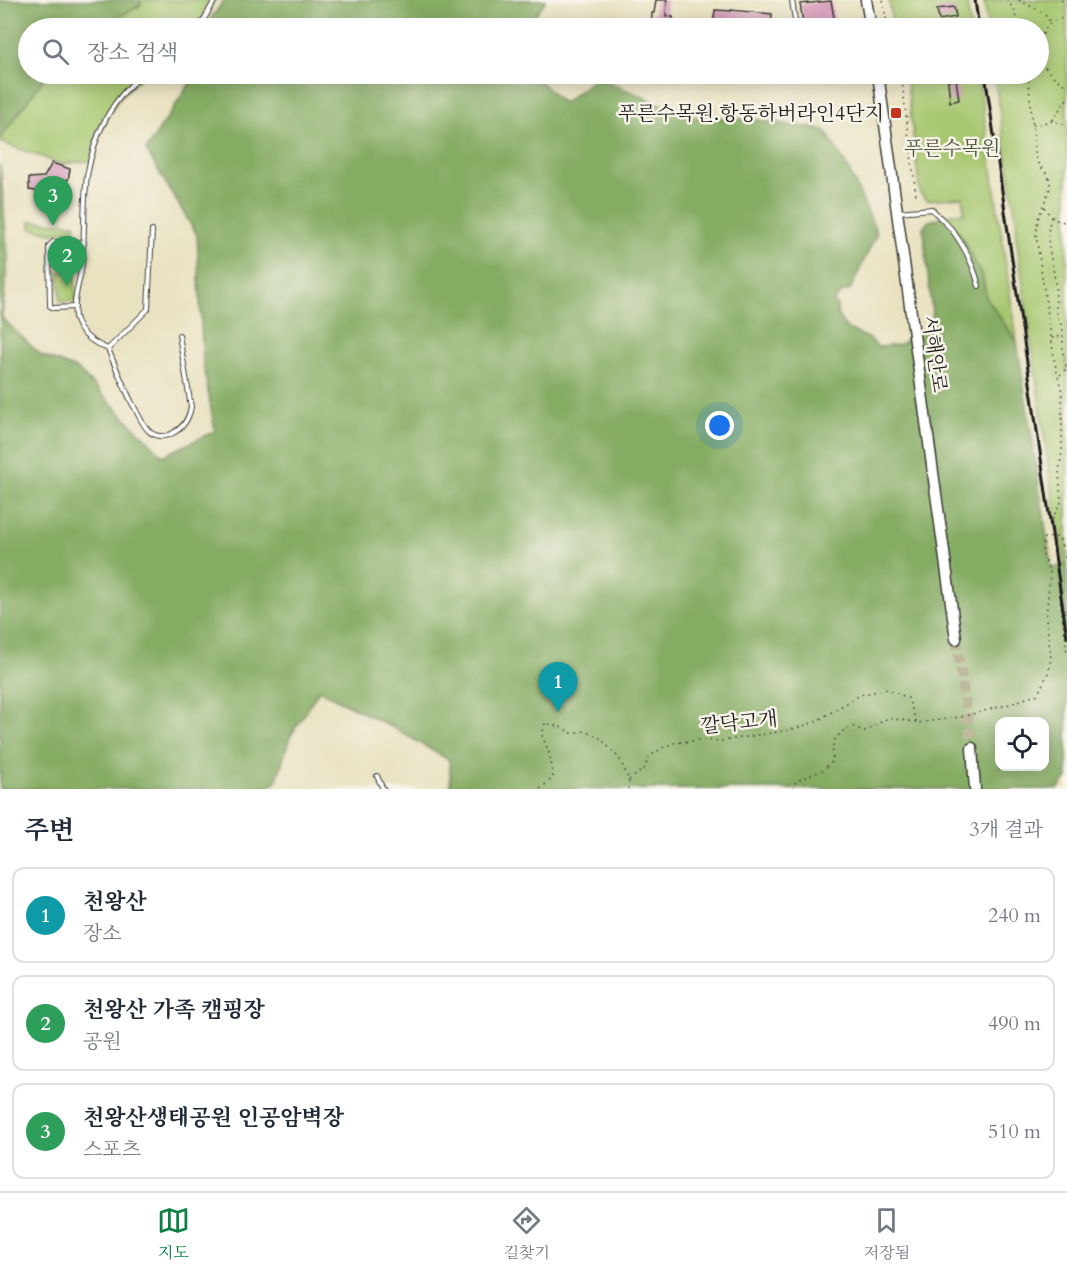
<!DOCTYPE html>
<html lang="ko">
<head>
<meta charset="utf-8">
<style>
  :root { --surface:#fff; --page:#f2f2f3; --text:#1f2937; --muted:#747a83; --line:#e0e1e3; --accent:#0b8043 }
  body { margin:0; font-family:Cardo,"Noto Serif KR",serif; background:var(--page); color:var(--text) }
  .controls { position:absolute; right:18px; bottom:18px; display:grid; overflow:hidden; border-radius:12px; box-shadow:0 3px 15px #0003 }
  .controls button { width:54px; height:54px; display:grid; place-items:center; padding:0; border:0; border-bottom:2px solid var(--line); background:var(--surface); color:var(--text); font:30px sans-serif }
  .you { position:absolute; left:720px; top:426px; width:21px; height:21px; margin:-15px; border:4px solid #fff; border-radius:50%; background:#1a73e8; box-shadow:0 0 0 9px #1a73e833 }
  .badge { display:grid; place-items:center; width:39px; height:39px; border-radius:50%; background:var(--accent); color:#fff; font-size:20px; font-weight:700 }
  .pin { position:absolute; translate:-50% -50px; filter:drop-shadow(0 2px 3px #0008) }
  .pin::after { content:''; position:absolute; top:32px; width:21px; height:18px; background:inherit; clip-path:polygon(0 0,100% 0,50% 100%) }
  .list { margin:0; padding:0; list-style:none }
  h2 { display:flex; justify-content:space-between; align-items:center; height:78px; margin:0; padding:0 24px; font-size:26px }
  h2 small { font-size:20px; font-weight:400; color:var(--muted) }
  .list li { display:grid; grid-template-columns:39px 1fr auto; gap:18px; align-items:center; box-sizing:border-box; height:96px; margin:0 12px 12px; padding:0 12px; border:2px solid var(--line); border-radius:12px }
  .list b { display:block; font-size:22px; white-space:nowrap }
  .list p { margin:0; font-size:20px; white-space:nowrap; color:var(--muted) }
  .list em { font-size:20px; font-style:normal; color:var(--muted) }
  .icon { flex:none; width:33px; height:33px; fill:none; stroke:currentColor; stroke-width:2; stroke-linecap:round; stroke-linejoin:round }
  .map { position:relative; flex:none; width:1067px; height:789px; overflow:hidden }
  .search { position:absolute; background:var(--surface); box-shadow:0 3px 15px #0003; left:18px; right:18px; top:18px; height:66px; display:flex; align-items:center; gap:15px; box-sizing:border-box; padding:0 21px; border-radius:33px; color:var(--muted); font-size:22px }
  .sheet { height:402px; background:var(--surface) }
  nav { display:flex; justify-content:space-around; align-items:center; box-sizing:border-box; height:84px; border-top:2px solid var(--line); background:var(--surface); font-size:16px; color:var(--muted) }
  nav a { display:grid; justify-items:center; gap:3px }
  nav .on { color:var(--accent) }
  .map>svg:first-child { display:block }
</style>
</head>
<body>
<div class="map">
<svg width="1067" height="789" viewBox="0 0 1067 789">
  <rect width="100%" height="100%" fill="#f7f3e8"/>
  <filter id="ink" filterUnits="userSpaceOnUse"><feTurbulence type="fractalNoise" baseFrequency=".0167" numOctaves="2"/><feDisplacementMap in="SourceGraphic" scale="12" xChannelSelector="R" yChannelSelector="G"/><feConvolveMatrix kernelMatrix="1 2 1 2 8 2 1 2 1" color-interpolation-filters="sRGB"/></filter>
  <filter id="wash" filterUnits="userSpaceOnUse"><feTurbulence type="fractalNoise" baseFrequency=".008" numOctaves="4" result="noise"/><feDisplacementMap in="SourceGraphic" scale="24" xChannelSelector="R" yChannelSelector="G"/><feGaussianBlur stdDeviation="1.35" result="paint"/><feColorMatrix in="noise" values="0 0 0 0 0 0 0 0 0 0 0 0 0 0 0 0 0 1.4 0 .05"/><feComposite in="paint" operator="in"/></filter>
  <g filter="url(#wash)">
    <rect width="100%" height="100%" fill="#e9e2c1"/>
    <g fill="#a7c871" stroke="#627246" stroke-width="1.5">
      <polygon points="140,0 215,0 203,21 194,28 98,28 141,5"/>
      <polygon points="889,0 966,0 971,28 893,28"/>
      <path d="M984,0H1067V564L1063,565C1065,551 1059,538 1057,524C1052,489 1046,454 1042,418L1016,236L1017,225L994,74H1038V28H988Z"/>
      <polygon points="47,74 145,74 120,97 99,131 91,161 61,164 0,142 0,139"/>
      <polygon points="906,74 978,74 1017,342 986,297 983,278 959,233 945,215 964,213 963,197 927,200 920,193"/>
      <polygon points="30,221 75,224 75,230 51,233 31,228"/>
      <polygon points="75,271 76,301 60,302 59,272"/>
    </g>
    <g fill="#85ac63" stroke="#506440" stroke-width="1.5" fill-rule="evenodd">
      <polygon points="0,0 140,0 141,5 98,28 28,28 28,74 47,74 0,139"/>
      <polygon points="224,0 546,0 526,28 204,28"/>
      <path d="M182,74H532L563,103L597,77L688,116L758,120L825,130L849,170L877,233L850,290L841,293L833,302L837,306V314L846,328L870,339L878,347L899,345L933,323L923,227L928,222L945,215L963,239L983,279L986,297L1017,342L1052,569L1067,564V778L1058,789H451L449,760L399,731L319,690L290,737L277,779L269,789H0V164L8,257L2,318L41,355L78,370L163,456L215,431L203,363L197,235L146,150L190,83ZM1000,722H1044V766H1000Z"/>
    </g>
    <g id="blocks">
      <g fill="#d495b7">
        <polygon points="656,0 667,0 666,16 673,17 673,24 671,24 670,28 651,28 652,13 654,13"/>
        <polygon points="831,1 836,28 804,28 800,4"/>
        <polygon points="954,7 956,17 939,20 937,9"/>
        <polygon points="715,10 731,11 731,10 772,14 771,28 728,27 728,28 716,28 717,27 713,27"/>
        <polygon points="956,79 959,100 950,102 948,81"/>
        <polygon points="52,163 70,169 68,180 59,180 51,196 42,192 29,190 29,178 44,177"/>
      </g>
    </g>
  </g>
  <g filter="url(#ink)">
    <use href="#blocks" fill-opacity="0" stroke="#3b3a35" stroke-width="1.5"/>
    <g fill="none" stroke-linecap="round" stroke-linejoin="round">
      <polyline stroke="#c0baa0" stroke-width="10" stroke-dasharray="10 5" stroke-linecap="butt" points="956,639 972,748"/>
      <defs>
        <g id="lane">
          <polyline points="792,0 796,28"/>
          <polyline points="194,28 203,21 215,0"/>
          <path d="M144,74C111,98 94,136 87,176C83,205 85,235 82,264C80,281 70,308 77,323C82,336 96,344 108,349C116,368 124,387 133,405C138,413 141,423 148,430C154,437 165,438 173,433C183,428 189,418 191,407L179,335"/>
          <path d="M898,212L932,209C938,216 946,223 952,230C964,246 974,267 979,286"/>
          <polyline points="75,307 54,308 50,306 49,246 53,242 84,243"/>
          <polyline points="108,349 148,309 152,231"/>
          <polyline points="377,776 383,789"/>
        </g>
        <g id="secondary">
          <polyline points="866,0 871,28"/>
          <polyline points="878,74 956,639"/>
          <polyline points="972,748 975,789"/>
        </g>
      </defs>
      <use href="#lane" stroke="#3b3a35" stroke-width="6"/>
      <use href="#secondary" stroke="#3b3a35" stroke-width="13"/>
      <g stroke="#3b3a35" stroke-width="1.5" stroke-dasharray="1.5 4.5" stroke-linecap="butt">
        <polyline points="883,0 888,28"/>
        <polyline points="1007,0 1014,10 1019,28"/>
        <path d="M1019,0C1030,7 1043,9 1050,22"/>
        <polyline points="1061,0 1067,5"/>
        <path d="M1067,17C1061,18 1054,20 1049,24C1045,28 1042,35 1041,40C1035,62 1050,76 1067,86"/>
        <polyline points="901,74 916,195"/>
        <polyline points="1028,74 1036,161 1047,174 1050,180 1050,188 1038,219 1036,235 1055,364 1062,392 1062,451 1059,472 1061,502 1051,522 1067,654"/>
        <polyline points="1052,120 1067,99"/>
        <polyline points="1033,125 1051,121 1067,125"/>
        <path d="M1044,207C1050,216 1055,222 1067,222"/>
        <path d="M1051,217C1044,242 1052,257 1055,281C1056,292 1055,303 1057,314C1058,320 1062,325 1063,331C1064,346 1060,352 1067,368L1060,375"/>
        <polyline points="1052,338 1062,336"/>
        <polyline points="629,780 644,769 649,757 662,748 674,743 700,740 722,741 790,730 815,722 860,695 887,689 908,698 917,723 961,717 1010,704 1038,694 1049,671 1051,658 1046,618 1050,573 1042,551 1044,538 1059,537 1067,563"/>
        <path d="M540,789L553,778C552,762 549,750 542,736L545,723L560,727L572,733L585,731L599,737L619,758L629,780L628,789"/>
        <polyline points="779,789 781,789"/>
        <path d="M793,789L796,781L823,770L833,761C831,741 834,737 851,726L865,731L888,718L916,722"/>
      </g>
      <use href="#lane" stroke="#fff" stroke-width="4"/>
      <use href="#secondary" stroke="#fff" stroke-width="10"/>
      <g stroke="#1c1c1c" stroke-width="3">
        <polyline points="975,0 979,28"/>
        <polyline points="985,74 1067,637"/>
      </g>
    </g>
  </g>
  <rect fill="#c8321e" stroke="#f7f3e8" stroke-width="2" x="890" y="107" width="12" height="12" rx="3"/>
  <g text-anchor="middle" stroke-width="5" stroke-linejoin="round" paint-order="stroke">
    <g font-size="20" fill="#1c1c1c" stroke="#f7f3e8" text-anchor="end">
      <text x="884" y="120">푸른수목원.항동하버라인4단지</text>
    </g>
    <g font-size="20" fill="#4d583a" stroke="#f7f3e8">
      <text x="952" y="155">푸른수목원</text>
    </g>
    <g font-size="20" fill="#1c1c1c" stroke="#f7f3e8">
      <text transform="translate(935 354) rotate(82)" y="7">서해안로</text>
      <text transform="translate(739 722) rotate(-6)" y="7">깔닥고개</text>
    </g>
  </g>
</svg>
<div class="controls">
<button><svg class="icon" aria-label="locate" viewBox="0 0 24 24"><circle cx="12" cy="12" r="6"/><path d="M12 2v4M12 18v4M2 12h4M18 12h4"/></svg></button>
</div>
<div class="you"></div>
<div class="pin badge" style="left:558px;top:712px;background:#0f9aa8">1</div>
<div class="pin badge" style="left:67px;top:286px;background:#2e9e5b">2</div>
<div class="pin badge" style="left:53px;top:226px;background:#2e9e5b">3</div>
<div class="search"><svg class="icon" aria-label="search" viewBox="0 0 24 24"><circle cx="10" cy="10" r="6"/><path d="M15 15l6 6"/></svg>장소 검색</div>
</div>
<section class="sheet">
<h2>주변<small>3개 결과</small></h2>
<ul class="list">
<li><span class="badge" style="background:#0f9aa8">1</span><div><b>천왕산</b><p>장소</p></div><em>240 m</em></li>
<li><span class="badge" style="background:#2e9e5b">2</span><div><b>천왕산 가족 캠핑장</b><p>공원</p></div><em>490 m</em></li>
<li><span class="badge" style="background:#2e9e5b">3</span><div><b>천왕산생태공원 인공암벽장</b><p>스포츠</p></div><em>510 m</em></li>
</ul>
</section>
<nav>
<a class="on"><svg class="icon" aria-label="map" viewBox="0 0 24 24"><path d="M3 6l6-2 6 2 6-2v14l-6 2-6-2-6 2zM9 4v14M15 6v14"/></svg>지도</a>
<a><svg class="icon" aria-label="directions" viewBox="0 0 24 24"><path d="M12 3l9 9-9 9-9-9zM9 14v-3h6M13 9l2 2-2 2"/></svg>길찾기</a>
<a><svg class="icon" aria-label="saved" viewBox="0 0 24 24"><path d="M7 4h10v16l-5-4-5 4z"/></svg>저장됨</a>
</nav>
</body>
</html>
